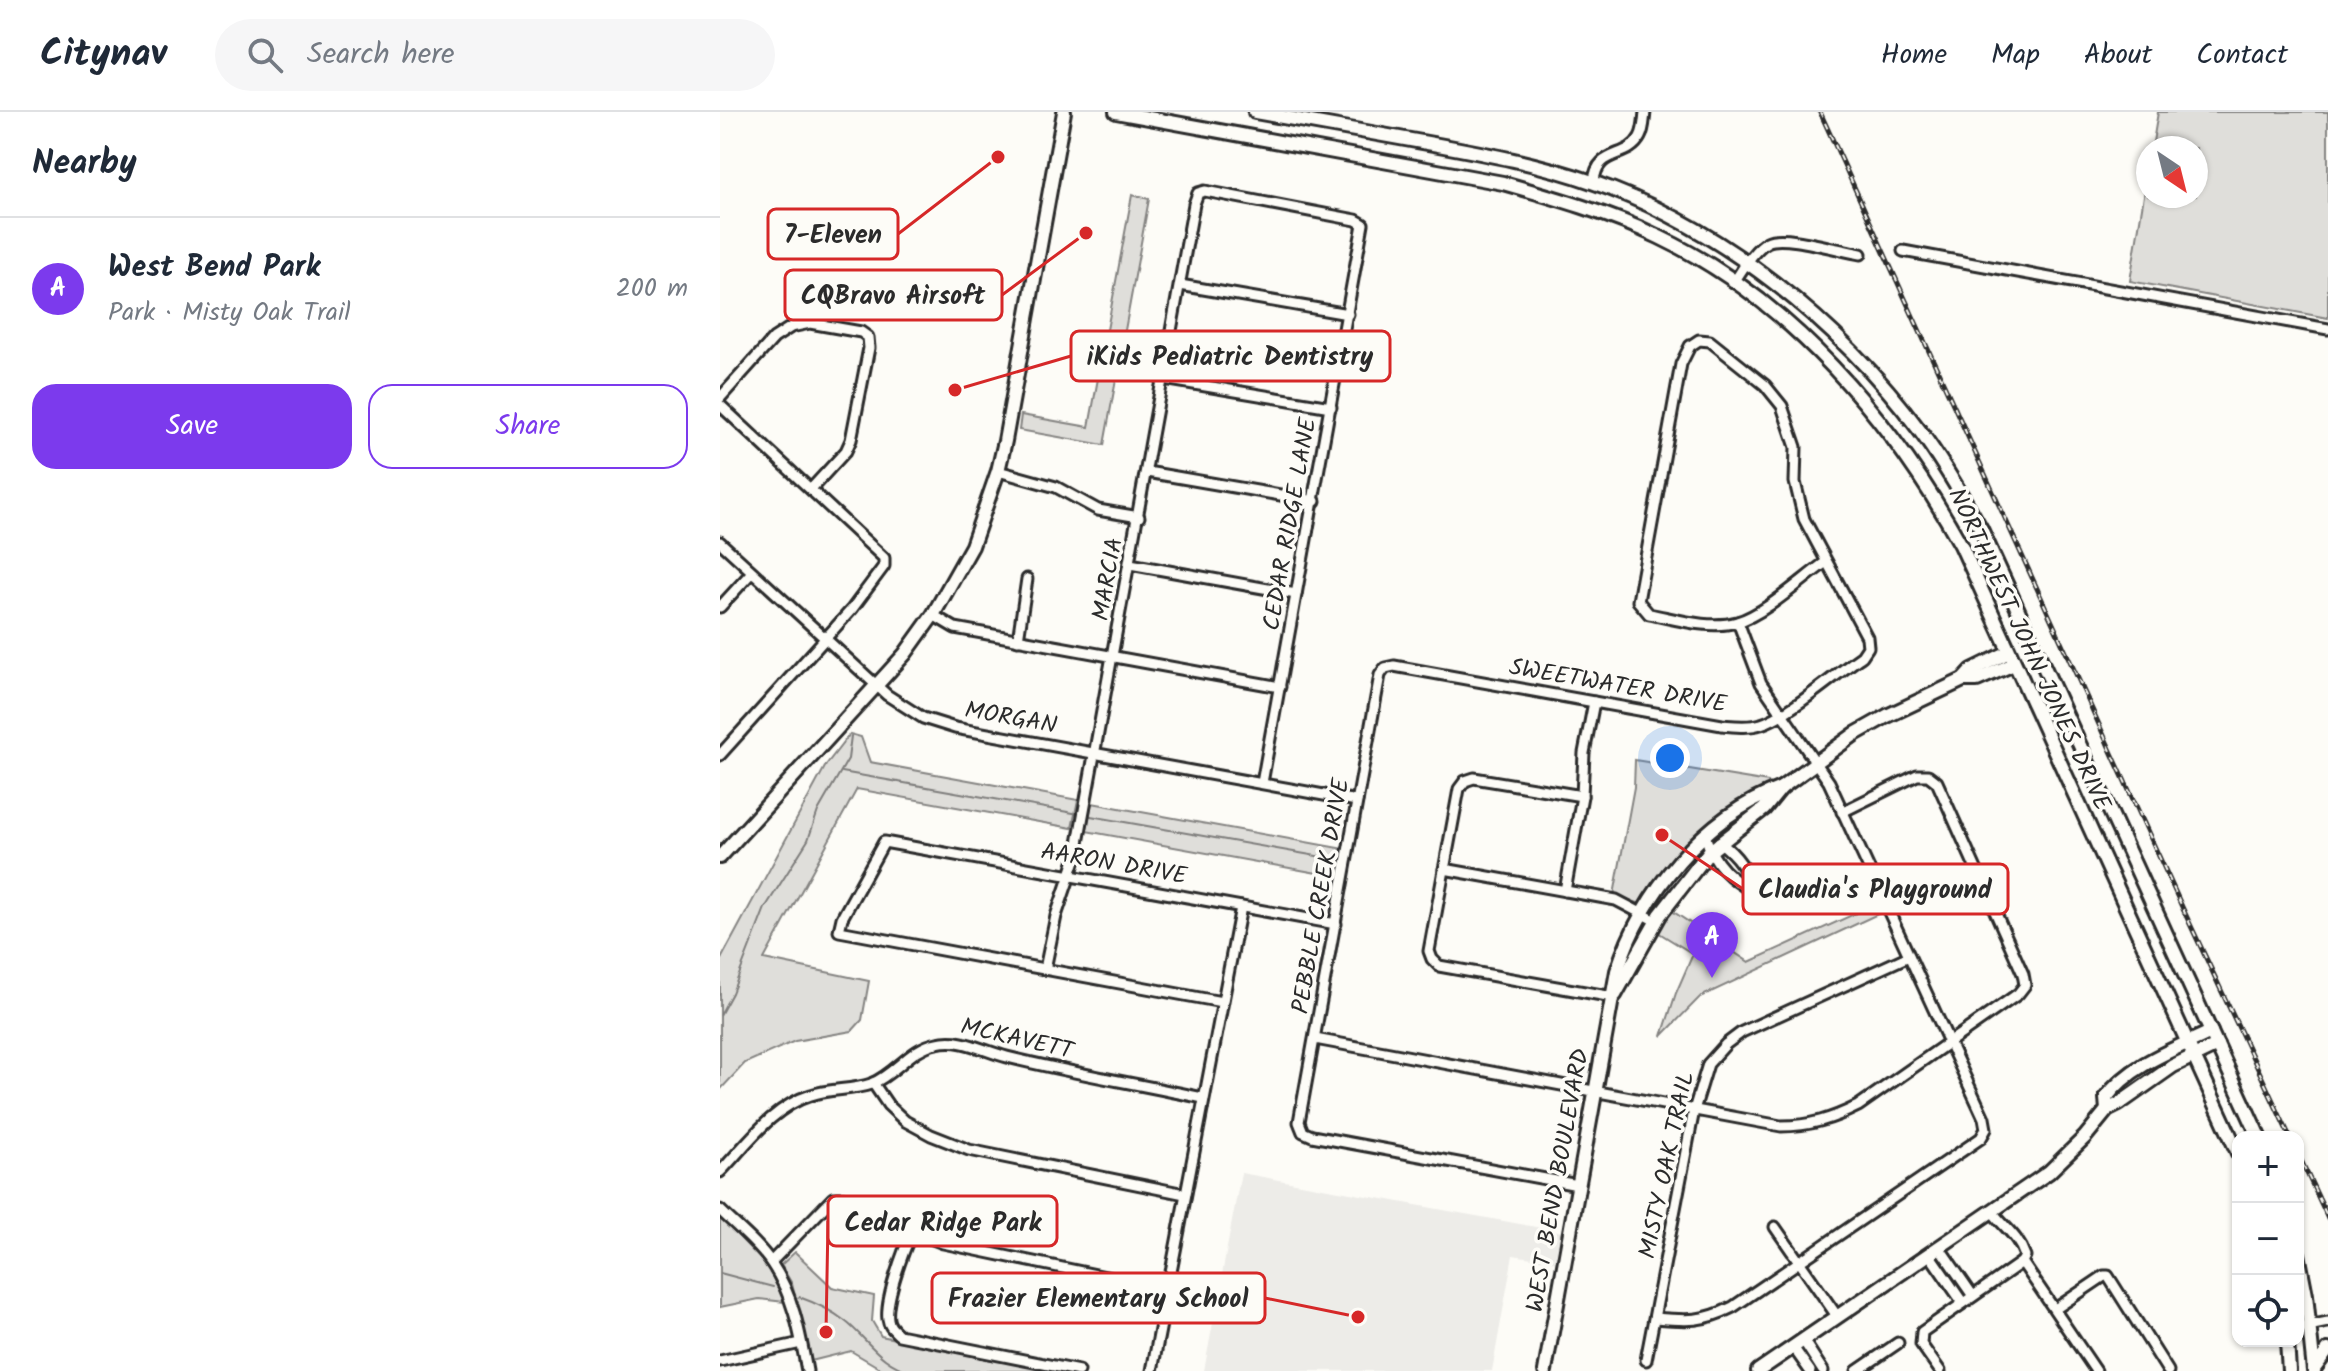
<!DOCTYPE html>
<html lang="en">
<head>
<meta charset="utf-8">
<style>
  :root { --surface:#fff; --page:#f6f6f7; --text:#1f2937; --muted:#747a83; --line:#e0e1e3; --accent:#7c3aed }
  body { margin:0; font-family:Kalam,sans-serif; background:var(--page); color:var(--text) }
  .controls { position:absolute; right:24px; bottom:24px; display:grid; overflow:hidden; border-radius:16px; box-shadow:0 2px 6px #0004 }
  .controls button { width:72px; height:72px; display:grid; place-items:center; padding:0; border:0; border-bottom:2px solid var(--line); background:var(--surface); color:var(--text); font:40px sans-serif }
  .compass { position:absolute; left:1416px; top:24px; width:72px; height:72px; border-radius:50%; background:var(--surface); box-shadow:0 2px 6px #0004; rotate:145deg }
  .you { position:absolute; left:950px; top:646px; width:28px; height:28px; margin:-20px; border:6px solid #fff; border-radius:50%; background:#1a73e8; box-shadow:0 0 0 12px #1a73e833 }
  .badge { display:grid; place-items:center; width:52px; height:52px; border-radius:50%; background:var(--accent); color:#fff; font-size:26px; font-weight:700 }
  .pin { position:absolute; translate:-50% -66px; filter:drop-shadow(0 2px 4px #0008) }
  .pin::after { content:''; position:absolute; top:42px; width:28px; height:24px; background:inherit; clip-path:polygon(0 0,100% 0,50% 100%) }
  .list { margin:0; padding:0; list-style:none }
  h2 { display:flex; justify-content:space-between; align-items:center; height:104px; margin:0; padding:0 32px; font-size:34px }
  h2 small { font-size:26px; font-weight:400; color:var(--muted) }
  .list li { display:grid; grid-template-columns:52px 1fr auto; gap:24px; align-items:center; box-sizing:border-box; height:144px; padding:0 32px; border-top:2px solid var(--line) }
  .list b { display:block; font-size:30px; white-space:nowrap }
  .list p { margin:0; font-size:26px; white-space:nowrap; color:var(--muted) }
  .list em { font-size:26px; font-style:normal; color:var(--muted) }
  .actions { display:flex; gap:16px; padding:24px 32px }
  .actions a { flex:1; padding:18px 0; border:2px solid var(--accent); border-radius:24px; text-align:center; font-size:28px; color:var(--accent) }
  .actions .main { background:var(--accent); color:#fff }
  .icon { flex:none; width:44px; height:44px; fill:none; stroke:currentColor; stroke-width:2; stroke-linecap:round; stroke-linejoin:round }
  .map { position:relative; flex:none; width:1608px; height:1259px; overflow:hidden }
  header { display:flex; align-items:center; gap:48px; box-sizing:border-box; height:112px; padding:0 40px; background:var(--surface); border-bottom:2px solid var(--line) }
  header strong { font-size:38px }
  nav { display:flex; gap:44px; margin-inline-start:auto; font-size:28px }
  .search { width:560px; height:72px; background:var(--page); display:flex; align-items:center; gap:20px; box-sizing:border-box; padding:0 28px; border-radius:44px; color:var(--muted); font-size:30px }
  main { display:flex }
  aside { flex:1; background:var(--surface) }
  .map>svg:first-child { display:block }
</style>
</head>
<body>
<header>
<strong>Citynav</strong>
<div class="search"><svg class="icon" aria-label="search" viewBox="0 0 24 24"><circle cx="10" cy="10" r="6"/><path d="M15 15l6 6"/></svg>Search here</div>
<nav><a>Home</a><a>Map</a><a>About</a><a>Contact</a></nav>
</header>
<main>
<aside>
<h2>Nearby<small></small></h2>
<ul class="list">
<li><span class="badge">A</span><div><b>West Bend Park</b><p>Park · Misty Oak Trail</p></div><em>200 m</em></li>
</ul>
<div class="actions"><a class="main">Save</a><a>Share</a></div>
</aside>
<div class="map">
<svg width="1608" height="1259" viewBox="0 0 1608 1259">
  <rect width="100%" height="100%" fill="#fdfcf7"/>
  <filter id="ink" filterUnits="userSpaceOnUse"><feTurbulence type="fractalNoise" baseFrequency=".0125" numOctaves="2"/><feDisplacementMap in="SourceGraphic" scale="16" xChannelSelector="R" yChannelSelector="G"/><feConvolveMatrix kernelMatrix="1 2 1 2 8 2 1 2 1" color-interpolation-filters="sRGB"/></filter>
  <g filter="url(#ink)">
    <polygon fill="#edece8" points="521,1061 843,1120 837,1150 793,1143 772,1259 484,1259"/>
    <g fill="#dfdeda" stroke="#858482" stroke-width="2">
      <polygon points="1438,0 1608,0 1608,206 1410,169 1428,59 1428,84 1476,84 1476,36 1432,36"/>
      <polygon points="412,83 429,87 384,333 299,318 301,303 369,315"/>
      <polygon points="130,622 141,625 150,650 358,688 352,716 137,677 44,847 149,869 142,908 132,919 75,929 25,951 0,978 0,849 106,653"/>
      <polygon points="915,648 1048,670 1050,673 1028,685 921,792 894,783 914,675"/>
      <polygon points="372,691 624,737 619,765 366,719"/>
      <polygon points="1156,792 1160,801 980,885 942,924 956,881 973,842 936,819 949,797 1029,850"/>
      <polygon points="0,1105 47,1154 65,1190 39,1187 0,1195"/>
      <polygon points="75,1140 112,1175 154,1184 152,1209 161,1224 330,1259 165,1259 131,1239 91,1249 72,1172 61,1153"/>
    </g>
    <g fill="none" stroke-linecap="round" stroke-linejoin="round">
      <g stroke="#7e7d7b" stroke-width="2">
        <polyline points="122,660 359,702"/>
        <polyline points="365,703 608,746"/>
        <polyline points="0,903 12,881 45,796 88,728 98,699 128,647 131,624"/>
        <polyline points="0,1161 53,1175"/>
        <path d="M79,1185C96,1191 111,1198 125,1209C148,1227 160,1252 190,1259"/>
      </g>
      <defs>
        <g id="street">
          <path d="M874,70C876,36 908,48 920,25C924,18 924,8 925,0"/>
          <polyline points="1183,139 1608,217"/>
          <path d="M1014,170C1023,157 1033,138 1047,130C1063,121 1120,139 1141,142"/>
          <polyline points="460,173 628,202"/>
          <polyline points="444,267 611,295"/>
          <polyline points="0,286 54,226 71,215 90,211 141,220 148,225 149,236 131,328 126,339 91,377"/>
          <polyline points="0,293 164,446 164,454 132,497 0,643"/>
          <polyline points="278,359 336,375 378,398 419,405"/>
          <polyline points="427,360 595,389"/>
          <polyline points="0,430 167,583 203,606 235,616 637,689"/>
          <polyline points="410,452 576,482"/>
          <polyline points="0,495 32,460"/>
          <polyline points="213,503 235,516 560,575"/>
          <polyline points="298,528 307,467"/>
          <polyline points="862,684 754,666 745,669 739,677 709,839 712,847 719,854 893,885"/>
          <path d="M985,723C993,752 1011,768 1037,782"/>
          <path d="M999,730C1018,743 1028,760 1036,781"/>
          <polyline points="724,757 896,788 936,809"/>
          <polyline points="845,779 862,684 864,641 874,590"/>
          <polyline points="325,857 336,804 355,748 474,92 478,81 485,79 636,108 643,112 542,671"/>
          <polyline points="502,890 119,819 122,806 164,730 616,812"/>
          <path d="M595,927L1061,1014C1090,1014 1112,1007 1138,994L1298,882L1305,873L1303,862L1217,670L1208,663H1197L1122,700"/>
          <polyline points="153,971 168,993 185,1009 211,1023 249,1038 465,1082"/>
          <path d="M0,1060C27,1032 52,995 91,983C110,976 131,979 151,972C176,962 190,936 217,931C241,925 263,939 287,945C352,961 418,972 483,986"/>
          <path d="M858,1073L592,1024L583,1020L579,1010L660,563L665,556L674,554L1002,613C1015,614 1029,616 1041,612C1068,604 1117,561 1142,544L1148,535L1147,525L1084,407L1075,370L1076,335L1062,294L1045,273L990,229L979,228L970,234L961,252L918,489L929,502C956,507 989,518 1017,510C1045,502 1081,468 1106,450"/>
          <path d="M0,1098C17,1115 39,1132 52,1152C74,1185 80,1222 87,1259"/>
          <path d="M1272,1099C1283,1115 1298,1123 1305,1144L1302,1150"/>
          <polyline points="1055,1115 1117,1204"/>
          <path d="M192,1120C183,1139 165,1188 168,1207C169,1215 174,1218 179,1223L359,1259"/>
          <polyline points="1219,1135 1253,1184"/>
          <polyline points="1209,1142 1243,1191"/>
          <polyline points="51,1150 113,1086 123,1086 159,1106 223,1131 448,1178"/>
          <polyline points="1335,1197 1384,1164 1388,1164 1448,1259"/>
          <path d="M935,1206C968,1209 983,1210 1013,1195L1261,1026L1266,1017L1264,1006L1109,670L1041,571L1018,510"/>
          <polyline points="1578,1216 1608,1210"/>
          <polyline points="1083,1228 1103,1259"/>
          <polyline points="1073,1235 1090,1259"/>
          <polyline points="926,1248 974,998 988,952 1006,932 1022,920 1189,844"/>
          <polyline points="0,1249 81,1231"/>
          <polyline points="432,1259 521,795"/>
          <polyline points="1137,1259 1178,1231"/>
          <polyline points="1220,1259 1201,1232 1202,1220 1302,1150 1376,1259"/>
        </g>
        <g id="secondary">
          <path d="M396,0L783,71C836,86 889,101 939,125C1070,187 1172,308 1241,433L1518,1041"/>
          <path d="M535,0C594,11 654,21 713,32C767,42 821,52 872,70C999,113 1121,212 1200,319C1223,350 1242,383 1261,417L1539,1025"/>
          <polyline points="1243,568 1257,568 1294,552"/>
          <polyline points="0,745 185,542 213,503 252,434 278,359 285,329 344,0"/>
          <polyline points="895,883 940,803 989,740 1044,697 1061,676 1135,622 1167,604 1243,568 1252,558 1289,540"/>
          <path d="M1387,998L1386,986C1409,953 1455,937 1491,920"/>
          <polyline points="1578,1142 1586,1183 1594,1259"/>
          <polyline points="1567,1229 1569,1259"/>
          <polyline points="1594,1257 1608,1238"/>
          <path d="M825,1259L897,859C922,781 983,705 1061,676"/>
          <polyline points="1038,1259 1329,1060 1365,1025 1387,998 1399,992 1453,954 1497,933"/>
        </g>
      </defs>
      <use href="#street" stroke="#2b2b2b" stroke-width="15"/>
      <use href="#secondary" stroke="#2b2b2b" stroke-width="18"/>
      <use href="#street" stroke="#fdfcf7" stroke-width="9"/>
      <use href="#secondary" stroke="#fdfcf7" stroke-width="12"/>
      <defs>
        <g id="rail">
          <polyline points="1100,0 1463,797 1570,1025"/>
          <polyline points="1578,1042 1608,1106"/>
        </g>
      </defs>
      <use href="#rail" stroke="#2b2b2b" stroke-width="5"/>
      <use href="#rail" stroke="#fdfcf7" stroke-width="2" stroke-dasharray="6" stroke-linecap="butt"/>
    </g>
  </g>
  <g text-anchor="middle" stroke-width="7" stroke-linejoin="round" paint-order="stroke">
    <g font-size="24" fill="#2b2b2b" stroke="#fdfcf7">
      <text transform="translate(569 412) rotate(-80)" y="8">CEDAR RIDGE LANE</text>
      <text transform="translate(387 467) rotate(-80)" y="8">MARCIA</text>
      <text transform="translate(1310 537) rotate(65)" y="8">NORTHWEST JOHN JONES DRIVE</text>
      <text transform="translate(898 573) rotate(10)" y="8">SWEETWATER DRIVE</text>
      <text transform="translate(291 605) rotate(10)" y="8">MORGAN</text>
      <text transform="translate(394 751) rotate(10)" y="8">AARON DRIVE</text>
      <text transform="translate(600 784) rotate(-80)" y="8">PEBBLE CREEK DRIVE</text>
      <text transform="translate(297 926) rotate(13)" y="8">MCKAVETT</text>
      <text transform="translate(946 1053) rotate(-78)" y="8">MISTY OAK TRAIL</text>
      <text transform="translate(837 1068) rotate(-80)" y="8">WEST BEND BOULEVARD</text>
    </g>
  </g>
  <path fill="none" stroke="#d62828" stroke-width="3" d="M278 45L178 122M366 121L282 183M235 278L351 244M942 723L1023 777M106 1220L108 1109M638 1205L545 1186"/>
  <g fill="#d62828" stroke="#fdfcf7" stroke-width="3">
    <circle cx="278" cy="45" r="8"/>
    <circle cx="366" cy="121" r="8"/>
    <circle cx="235" cy="278" r="8"/>
    <circle cx="942" cy="723" r="8"/>
    <circle cx="106" cy="1220" r="8"/>
    <circle cx="638" cy="1205" r="8"/>
  </g>
  <g fill="#fdfcf7" stroke="#d62828" stroke-width="3">
    <rect x="48" y="97" width="130" height="50" rx="8"/>
    <rect x="65" y="158" width="217" height="50" rx="8"/>
    <rect x="351" y="219" width="319" height="50" rx="8"/>
    <rect x="1023" y="752" width="265" height="50" rx="8"/>
    <rect x="108" y="1084" width="229" height="50" rx="8"/>
    <rect x="212" y="1161" width="333" height="50" rx="8"/>
  </g>
  <g font-size="26" text-anchor="middle" font-weight="bold" fill="#2b2b2b">
    <text x="113" y="131">7-Eleven</text>
    <text x="173" y="192">CQBravo Airsoft</text>
    <text x="510" y="253">iKids Pediatric Dentistry</text>
    <text x="1155" y="786">Claudia's Playground</text>
    <text x="223" y="1119">Cedar Ridge Park</text>
    <text x="378" y="1195">Frazier Elementary School</text>
  </g>
</svg>
<div class="controls">
<button>+</button>
<button>−</button>
<button><svg class="icon" aria-label="locate" viewBox="0 0 24 24"><circle cx="12" cy="12" r="6"/><path d="M12 2v4M12 18v4M2 12h4M18 12h4"/></svg></button>
</div>
<svg class="compass" viewBox="-18 -18 36 36"><path d="M0-13l5 13h-10z" fill="#e53935"/><path d="M0 13l5-13h-10z" fill="#747a83"/></svg>
<div class="you"></div>
<div class="pin badge" style="left:992px;top:866px">A</div>
</div>
</main>
</body>
</html>
